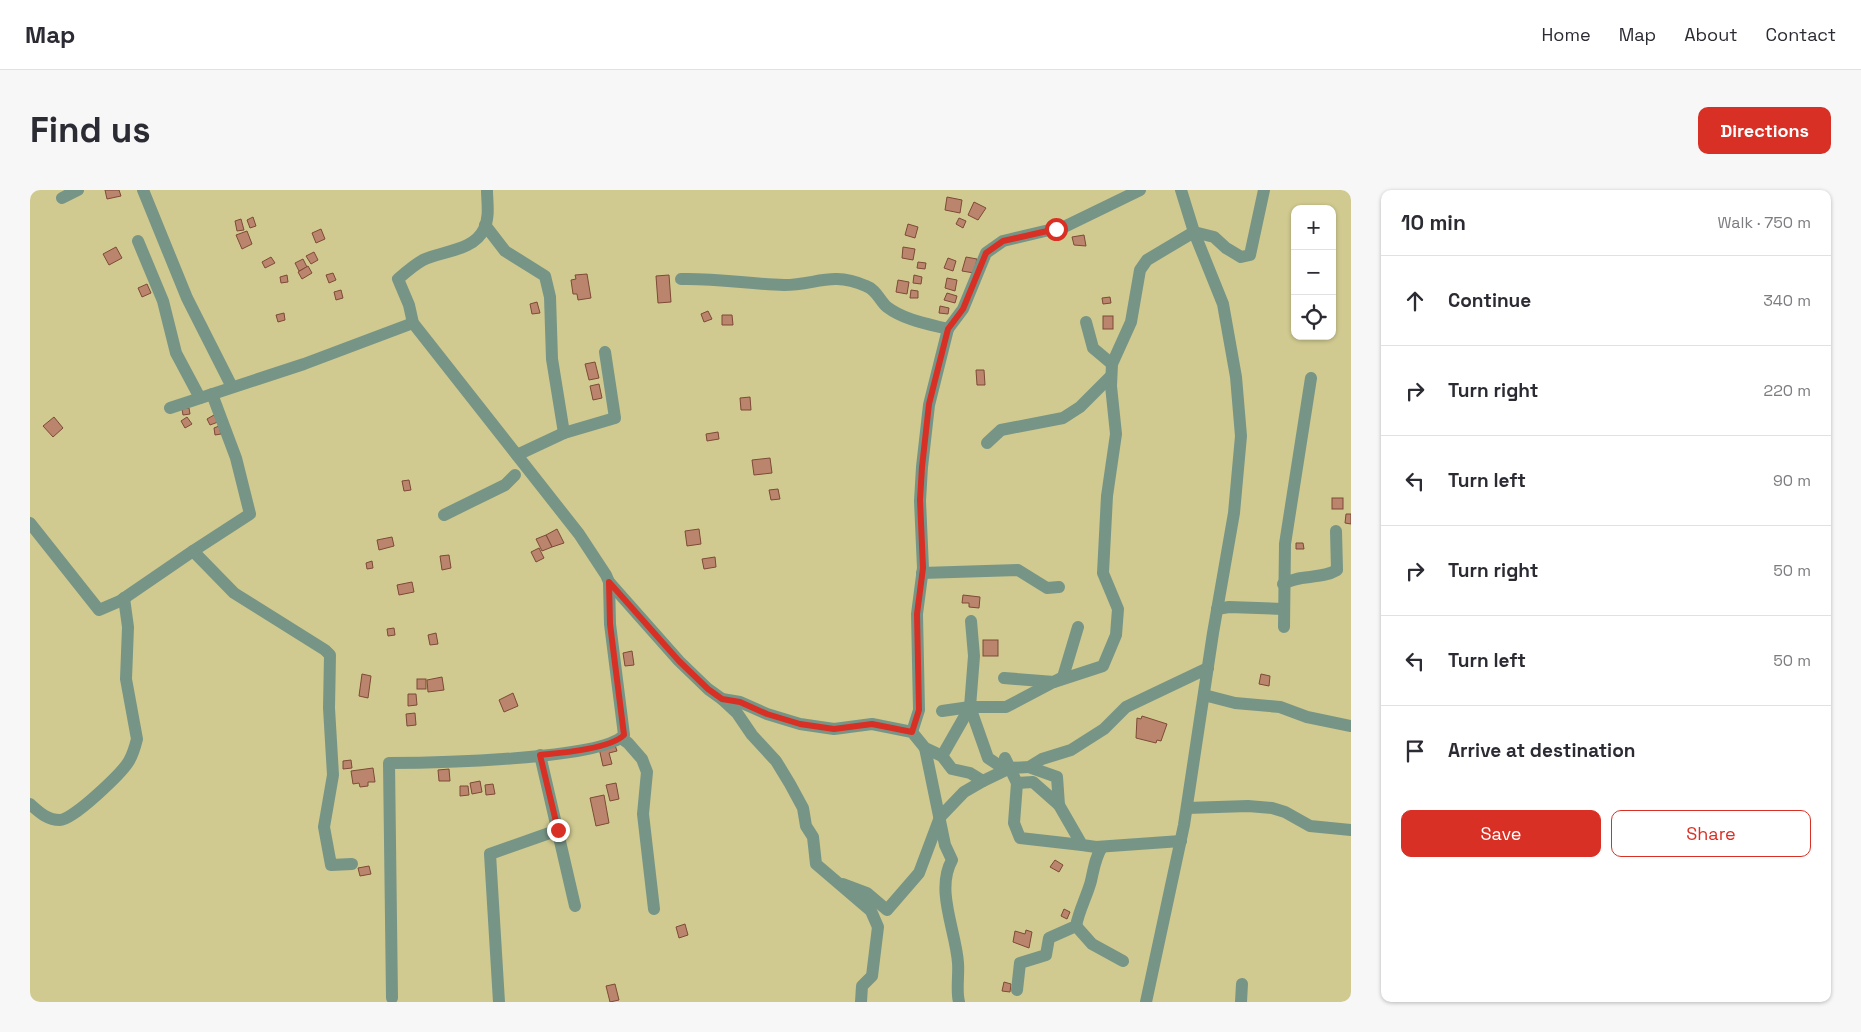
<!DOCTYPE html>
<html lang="en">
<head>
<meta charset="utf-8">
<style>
  :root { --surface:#fff; --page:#f7f7f7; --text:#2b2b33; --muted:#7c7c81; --line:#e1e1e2; --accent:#d93025 }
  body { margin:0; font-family:"Space Grotesk",sans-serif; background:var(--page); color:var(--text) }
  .controls { position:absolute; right:15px; top:15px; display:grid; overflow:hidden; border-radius:10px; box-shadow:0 1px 4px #0004 }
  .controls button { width:45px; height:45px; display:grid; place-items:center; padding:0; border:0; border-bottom:1px solid var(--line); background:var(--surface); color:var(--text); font:25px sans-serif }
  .stop { position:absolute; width:15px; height:15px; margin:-11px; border:4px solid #d93025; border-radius:50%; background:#fff }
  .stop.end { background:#d93025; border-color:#fff; box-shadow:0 1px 5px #0008 }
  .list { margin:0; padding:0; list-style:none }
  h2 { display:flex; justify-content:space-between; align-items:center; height:65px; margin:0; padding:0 20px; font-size:21px }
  h2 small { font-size:16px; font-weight:400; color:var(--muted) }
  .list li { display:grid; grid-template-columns:32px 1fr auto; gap:15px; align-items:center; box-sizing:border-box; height:90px; padding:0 20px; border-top:1px solid var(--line) }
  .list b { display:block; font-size:19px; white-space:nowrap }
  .list em { font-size:16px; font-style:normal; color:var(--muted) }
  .actions { display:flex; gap:10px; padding:15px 20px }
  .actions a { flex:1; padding:11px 0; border:1px solid var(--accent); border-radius:10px; text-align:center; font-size:18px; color:var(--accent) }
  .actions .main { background:var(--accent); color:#fff }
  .icon { flex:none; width:28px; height:28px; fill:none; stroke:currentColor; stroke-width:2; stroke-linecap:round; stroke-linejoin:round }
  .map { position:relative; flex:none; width:1321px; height:812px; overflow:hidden; border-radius:10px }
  header { display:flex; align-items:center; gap:30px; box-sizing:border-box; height:70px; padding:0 25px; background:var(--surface); border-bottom:1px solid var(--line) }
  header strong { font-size:24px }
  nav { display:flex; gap:28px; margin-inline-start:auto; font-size:18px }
  .intro { display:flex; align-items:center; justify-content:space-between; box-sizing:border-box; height:120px; padding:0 30px }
  h1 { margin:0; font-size:35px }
  .button { padding:12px 22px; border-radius:10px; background:var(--accent); color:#fff; font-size:18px; font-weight:700 }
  main { display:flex; gap:30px; padding:0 30px }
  aside { flex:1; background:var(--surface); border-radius:10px; box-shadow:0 1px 4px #0004 }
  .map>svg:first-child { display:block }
</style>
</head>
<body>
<header>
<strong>Map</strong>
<nav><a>Home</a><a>Map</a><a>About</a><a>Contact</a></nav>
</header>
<div class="intro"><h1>Find us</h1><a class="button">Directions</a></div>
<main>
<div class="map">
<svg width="1321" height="812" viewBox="0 0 1321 812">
  <rect width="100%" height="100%" fill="#d0ca90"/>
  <g fill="#bb846d" stroke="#7d4a36">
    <polygon points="75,0 89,0 91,6 77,9"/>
    <polygon points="917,7 932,10 930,23 915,20"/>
    <polygon points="944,12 956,18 948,30 938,25"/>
    <polygon points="223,27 226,36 220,38 217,30"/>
    <polygon points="929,28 936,31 933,38 926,34"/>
    <polygon points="211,29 214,40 207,41 205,31"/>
    <polygon points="878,34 888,37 885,48 875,45"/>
    <polygon points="291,39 295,49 286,53 282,43"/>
    <polygon points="217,41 222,54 212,59 206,45"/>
    <polygon points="1054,45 1056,56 1044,55 1042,47"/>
    <polygon points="86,57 92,68 79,75 73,64"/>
    <polygon points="873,57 885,59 883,70 872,68"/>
    <polygon points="284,62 288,70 281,74 276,66"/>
    <polygon points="241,67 245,73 235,78 232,72"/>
    <polygon points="936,67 947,69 944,83 932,81"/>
    <polygon points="918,68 926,71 923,81 914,78"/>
    <polygon points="273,69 277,77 269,81 265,73"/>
    <polygon points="888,72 896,73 895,79 887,78"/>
    <polygon points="278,76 282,83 272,89 268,82"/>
    <polygon points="303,83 306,90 299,93 296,85"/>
    <polygon points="557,84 561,108 548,110 547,104 543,104 541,90 546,89 545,85"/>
    <polygon points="257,85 258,92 251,93 250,87"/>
    <polygon points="639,85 641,112 628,113 626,86"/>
    <polygon points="884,85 892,87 891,94 883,93"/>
    <polygon points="917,88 927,90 925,101 915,98"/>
    <polygon points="868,90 879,92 877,104 866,102"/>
    <polygon points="117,94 121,103 112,107 108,98"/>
    <polygon points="311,100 313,108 306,110 304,102"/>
    <polygon points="881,100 888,101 888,108 880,108"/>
    <polygon points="917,103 927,106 925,113 914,110"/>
    <polygon points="1080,107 1081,113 1073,114 1072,108"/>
    <polygon points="507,112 510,123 502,124 500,114"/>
    <polygon points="910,116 919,118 918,124 909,123"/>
    <polygon points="678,121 682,129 674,132 671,124"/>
    <polygon points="254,123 255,130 248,132 246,125"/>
    <polygon points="692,125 702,125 703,135 692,135"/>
    <rect x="1073" y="126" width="10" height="13"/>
    <polygon points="565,172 569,188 559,190 555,174"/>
    <polygon points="946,180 954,180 955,195 947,195"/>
    <polygon points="569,194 572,208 563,210 560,196"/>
    <polygon points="720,207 721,220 711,220 710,208"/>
    <polygon points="159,218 160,224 153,225 152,219"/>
    <polygon points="184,225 188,232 180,235 177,229"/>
    <polygon points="24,227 33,238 23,247 13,236"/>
    <polygon points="157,227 162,234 155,238 151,231"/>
    <polygon points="189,236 191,244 185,245 184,238"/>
    <polygon points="688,242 689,249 677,251 676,244"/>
    <polygon points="740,268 742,283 724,285 722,270"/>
    <polygon points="379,290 381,300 374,301 372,291"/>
    <polygon points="748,299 750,309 741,310 739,300"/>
    <rect x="1302" y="308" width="11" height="11"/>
    <polygon points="1316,324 1321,324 1321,334 1315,333"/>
    <polygon points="527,339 534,353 522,357 516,345"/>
    <polygon points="669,339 671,354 657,356 655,341"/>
    <polygon points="516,345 522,357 512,361 506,349"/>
    <polygon points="362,347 364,356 349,360 347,350"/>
    <polygon points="1266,353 1273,353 1274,359 1266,359"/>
    <polygon points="509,358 514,368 506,372 501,362"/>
    <polygon points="419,365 421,378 412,380 410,366"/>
    <polygon points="685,367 686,377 674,379 672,369"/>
    <polygon points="342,371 343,378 337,379 336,373"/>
    <polygon points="382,392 384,402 369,405 367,395"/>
    <polygon points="933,405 950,407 949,418 939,417 939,413 932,413"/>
    <polygon points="364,438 365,445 358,446 357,439"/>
    <polygon points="406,443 408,454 400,455 398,445"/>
    <rect x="953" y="450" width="15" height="16"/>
    <polygon points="602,461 604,475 595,476 593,463"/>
    <polygon points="332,484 341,486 338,508 329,506"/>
    <polygon points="1231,484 1240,486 1239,496 1229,494"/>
    <polygon points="412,487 414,500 398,502 397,490"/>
    <rect x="387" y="489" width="9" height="10"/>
    <polygon points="483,503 488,516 474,522 469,510"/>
    <polygon points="378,504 386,504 387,515 378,516"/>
    <polygon points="385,523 386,535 377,536 376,524"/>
    <polygon points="1112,526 1137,534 1131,551 1127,550 1126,553 1106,548 1107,528 1111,529"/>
    <polygon points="585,555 587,561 579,563 582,574 573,576 569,558"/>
    <polygon points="321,570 322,578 313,579 313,571"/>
    <polygon points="343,578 345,592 338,592 338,596 330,597 329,593 323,594 321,581"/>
    <polygon points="419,579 420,591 409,591 408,580"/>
    <polygon points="450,591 452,602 442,604 440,593"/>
    <polygon points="586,593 589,609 580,611 576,595"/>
    <polygon points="463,594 465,604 456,605 455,595"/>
    <polygon points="430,596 438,596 439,605 430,606"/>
    <polygon points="574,605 579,633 566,636 560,608"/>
    <polygon points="1025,670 1033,675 1029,682 1020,677"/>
    <polygon points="339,676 341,684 330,686 328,678"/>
    <polygon points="1034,719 1040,722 1037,729 1031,726"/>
    <polygon points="655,734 658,745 649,748 646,737"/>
    <polygon points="996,740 1002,742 999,758 983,752 985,741 995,744"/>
    <polygon points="974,792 981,794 980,802 972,801"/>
    <polygon points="585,794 589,810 580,812 576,796"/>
  </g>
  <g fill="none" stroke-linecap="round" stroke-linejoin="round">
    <g stroke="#779586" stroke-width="12">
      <polyline points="113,0 157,108 202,197"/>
      <polyline points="32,8 48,0"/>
      <polyline points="455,35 475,61 515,86 520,107 522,169 534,243"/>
      <polyline points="108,51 133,111 146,163 170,208"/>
      <path d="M651,89C686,88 719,94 754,95C786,95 801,81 836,96C847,100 849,110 857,117C874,130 898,134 918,139"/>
      <polyline points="1056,132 1063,158 1082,174"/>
      <polyline points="140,218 274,174 383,133"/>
      <polyline points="957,253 971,240 1033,228 1050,217 1081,186"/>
      <polyline points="487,265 534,243 585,228 575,162"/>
      <polyline points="414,325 475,295 485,285"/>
      <polyline points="0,333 69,420 90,411 163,361 204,403 295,460 300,465 299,518 303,585 294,637 301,675 322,674"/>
      <polyline points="163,361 220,324 206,268 182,204"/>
      <polyline points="892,383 988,380 1017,398 1029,397"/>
      <polyline points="579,392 649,471 678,499 692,509 710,512 737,524 770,534 804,539 842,534 882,542 895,558 912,566 922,579 940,583 953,591 980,578 999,577 1012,569 1041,560 1074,539 1096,517 1178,478"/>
      <path d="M1253,394C1270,384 1290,390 1307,380L1306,341"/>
      <polyline points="1187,419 1199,417 1253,419"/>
      <polyline points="941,431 944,466 940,517 958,568 976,580"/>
      <polyline points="1254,437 1255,354 1281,188"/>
      <polyline points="974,488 1024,492 1073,476 1086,445 1088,419 1073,383 1077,306 1086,244 1081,196 1082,174 1101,132 1110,80 1117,70 1164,42 1184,47 1196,58 1211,67 1220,65 1234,0"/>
      <polyline points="1174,505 1205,513 1250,517 1277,527 1321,536"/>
      <polyline points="692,509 707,523 722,545 746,571 760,594 773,618 776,636 783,647 786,674 841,721 848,737 842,786 832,796 831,812"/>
      <polyline points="912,521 940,517 976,517 1033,487 1048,437"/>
      <polyline points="882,542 889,520 887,424 893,378 890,311 892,277 899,215 918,139 933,119 956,63 973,51 1036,36 1110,0"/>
      <polyline points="591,548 598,553 612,569 617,582 613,624 624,719"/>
      <path d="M895,558L915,655L922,670C905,700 926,741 928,773C929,786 926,800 929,812"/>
      <polyline points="510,565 545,716"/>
      <polyline points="912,566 940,517"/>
      <polyline points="975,568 987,593 1003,592 1029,615 1052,655 1066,657 1151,651"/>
      <polyline points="999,577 1027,587 1029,615"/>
      <polyline points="987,593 984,633 990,648 1052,655"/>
      <path d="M0,614C9,622 17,630 30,630C43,630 92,583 99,571C103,564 105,557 107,549L96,489L98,437L94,408"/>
      <polyline points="1157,618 1218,616 1242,618 1255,622 1280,636 1321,640"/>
      <polyline points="813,694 837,703 857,720 889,683 910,627 934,602 953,591"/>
      <polyline points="1046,736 1062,754 1093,771"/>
      <path d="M987,800L990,773L1016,765L1019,748L1046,736C1049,720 1057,706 1061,691C1064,678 1065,668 1072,657"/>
      <path d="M362,808L359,573C398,573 571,570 594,545L580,434L579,392L576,385L549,344L383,133L379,115L368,89C376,82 384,75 393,70C412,61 444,61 454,39C460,27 457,12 457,0"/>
      <polyline points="469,812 460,664 528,640"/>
      <polyline points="1116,812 1154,635 1183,443 1204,323 1211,246 1206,187 1193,114 1164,42 1151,0"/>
      <polyline points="1211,812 1212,794"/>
    </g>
  </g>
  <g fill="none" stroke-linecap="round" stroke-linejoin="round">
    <path stroke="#d93025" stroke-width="6" d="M528,640L510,565C530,563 580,559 594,545L580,434L579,392L649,471L678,499L692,509L710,512L737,524L770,534L804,539L842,534L882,542L889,520L887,424L893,378L890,310L892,277L899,214L918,139L933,119L956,63L973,51L1026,39"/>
  </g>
</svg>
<div class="controls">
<button>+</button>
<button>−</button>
<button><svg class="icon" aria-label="locate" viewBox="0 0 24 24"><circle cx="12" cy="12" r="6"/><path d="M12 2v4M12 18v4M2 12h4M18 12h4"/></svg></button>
</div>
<div class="stop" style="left:1026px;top:39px"></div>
<div class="stop end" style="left:528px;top:640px"></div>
</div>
<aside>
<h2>10 min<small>Walk · 750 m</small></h2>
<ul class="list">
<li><svg class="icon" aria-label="ahead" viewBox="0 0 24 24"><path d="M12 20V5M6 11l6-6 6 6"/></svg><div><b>Continue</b></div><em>340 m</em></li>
<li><svg class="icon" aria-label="right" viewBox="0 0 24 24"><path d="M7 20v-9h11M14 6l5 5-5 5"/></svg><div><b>Turn right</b></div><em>220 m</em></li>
<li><svg class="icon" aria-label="left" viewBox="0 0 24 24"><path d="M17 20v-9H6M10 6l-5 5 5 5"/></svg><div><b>Turn left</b></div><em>90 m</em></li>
<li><svg class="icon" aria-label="right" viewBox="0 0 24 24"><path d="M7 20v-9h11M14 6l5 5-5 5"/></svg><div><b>Turn right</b></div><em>50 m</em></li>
<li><svg class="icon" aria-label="left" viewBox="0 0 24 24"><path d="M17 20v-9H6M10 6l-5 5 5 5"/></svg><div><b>Turn left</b></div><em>50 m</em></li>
<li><svg class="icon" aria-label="arrive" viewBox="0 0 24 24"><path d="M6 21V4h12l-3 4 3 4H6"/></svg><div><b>Arrive at destination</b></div></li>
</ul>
<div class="actions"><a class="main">Save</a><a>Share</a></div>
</aside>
</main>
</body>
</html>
